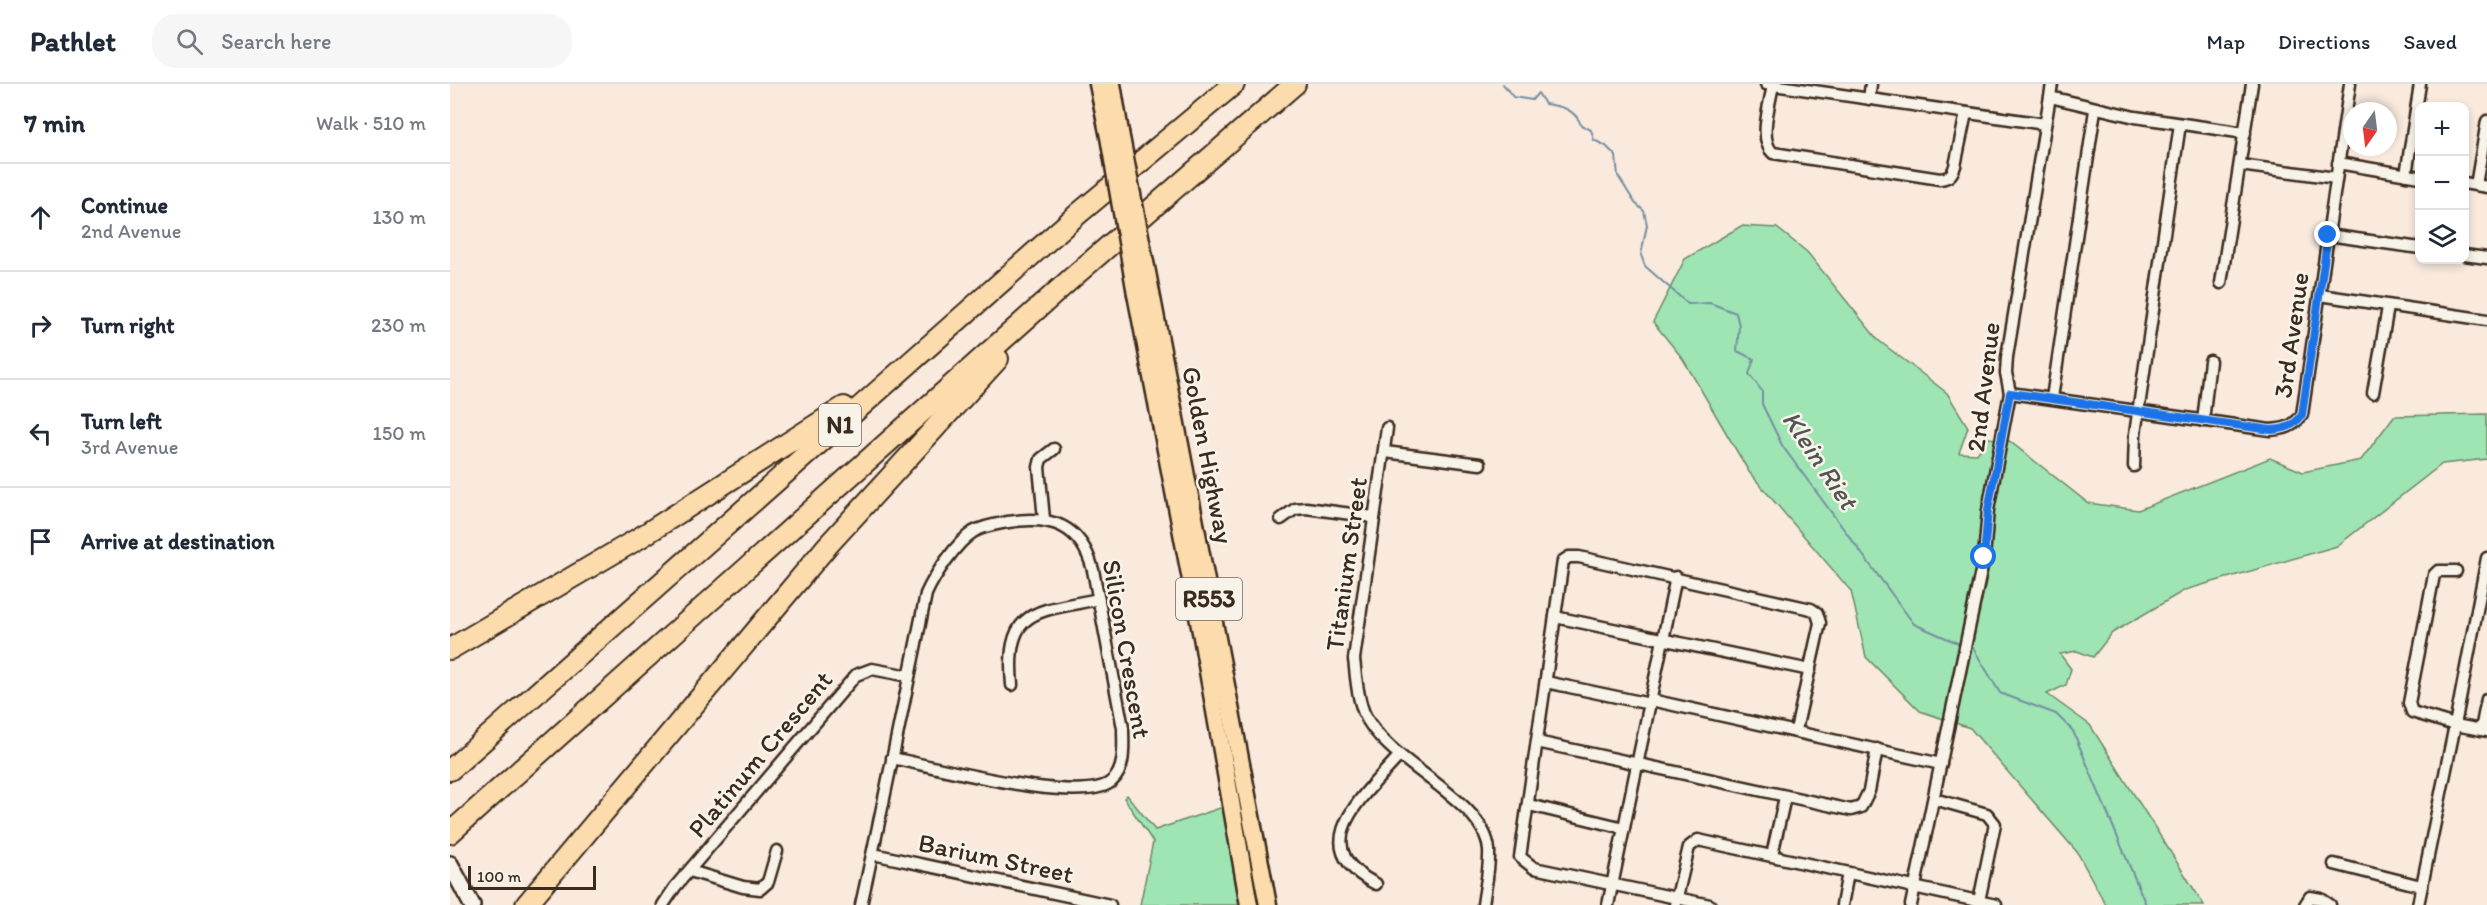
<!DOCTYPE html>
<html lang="en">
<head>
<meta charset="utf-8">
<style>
  :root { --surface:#fff; --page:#f6f6f7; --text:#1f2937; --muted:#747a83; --line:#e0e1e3 }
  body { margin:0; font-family:Itim,sans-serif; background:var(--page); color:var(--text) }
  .controls { position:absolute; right:18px; top:18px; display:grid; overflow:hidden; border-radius:12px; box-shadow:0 3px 9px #0003 }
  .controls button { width:54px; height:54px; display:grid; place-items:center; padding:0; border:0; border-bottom:2px solid var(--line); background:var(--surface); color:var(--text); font:30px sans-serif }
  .compass { position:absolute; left:1893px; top:18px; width:54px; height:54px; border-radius:50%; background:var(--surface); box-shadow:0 3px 9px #0003; rotate:194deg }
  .scale { position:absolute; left:18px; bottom:15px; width:128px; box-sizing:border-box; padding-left:6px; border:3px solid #3b2a1e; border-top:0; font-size:16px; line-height:21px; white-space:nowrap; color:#3b2a1e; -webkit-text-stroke:4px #f7f3e8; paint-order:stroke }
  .stop { position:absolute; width:18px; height:18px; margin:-14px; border:4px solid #1a73e8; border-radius:50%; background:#fff }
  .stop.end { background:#1a73e8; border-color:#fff; box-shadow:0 2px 6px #0008 }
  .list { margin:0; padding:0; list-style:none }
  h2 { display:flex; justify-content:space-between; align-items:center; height:78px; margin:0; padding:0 24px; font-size:26px }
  h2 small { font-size:20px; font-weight:400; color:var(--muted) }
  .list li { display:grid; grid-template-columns:39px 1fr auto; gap:18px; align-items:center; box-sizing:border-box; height:108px; padding:0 24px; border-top:2px solid var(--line) }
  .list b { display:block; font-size:22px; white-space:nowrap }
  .list p { margin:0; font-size:20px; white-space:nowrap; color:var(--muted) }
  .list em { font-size:20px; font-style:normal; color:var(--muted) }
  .icon { flex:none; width:33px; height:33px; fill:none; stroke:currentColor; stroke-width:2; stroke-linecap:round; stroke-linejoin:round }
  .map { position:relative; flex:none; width:2037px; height:821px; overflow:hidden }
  header { display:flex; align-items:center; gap:36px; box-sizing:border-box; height:84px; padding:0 30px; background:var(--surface); border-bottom:2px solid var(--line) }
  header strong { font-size:28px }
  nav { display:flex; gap:33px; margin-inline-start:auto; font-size:21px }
  .search { width:420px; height:54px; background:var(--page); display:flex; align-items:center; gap:15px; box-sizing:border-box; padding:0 21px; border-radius:24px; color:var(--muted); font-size:22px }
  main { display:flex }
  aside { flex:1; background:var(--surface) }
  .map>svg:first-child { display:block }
</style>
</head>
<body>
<header>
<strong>Pathlet</strong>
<div class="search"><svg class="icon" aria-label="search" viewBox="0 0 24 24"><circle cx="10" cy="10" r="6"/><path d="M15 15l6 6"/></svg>Search here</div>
<nav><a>Map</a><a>Directions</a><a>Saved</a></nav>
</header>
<main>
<aside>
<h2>7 min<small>Walk · 510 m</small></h2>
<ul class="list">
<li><svg class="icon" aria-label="ahead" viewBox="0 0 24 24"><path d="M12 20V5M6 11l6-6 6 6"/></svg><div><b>Continue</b><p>2nd Avenue</p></div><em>130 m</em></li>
<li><svg class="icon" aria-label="right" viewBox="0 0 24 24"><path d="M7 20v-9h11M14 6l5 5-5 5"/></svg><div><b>Turn right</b></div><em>230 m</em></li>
<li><svg class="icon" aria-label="left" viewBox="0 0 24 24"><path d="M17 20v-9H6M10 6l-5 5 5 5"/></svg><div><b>Turn left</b><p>3rd Avenue</p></div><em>150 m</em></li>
<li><svg class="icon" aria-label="arrive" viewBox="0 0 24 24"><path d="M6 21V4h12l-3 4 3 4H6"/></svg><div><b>Arrive at destination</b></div></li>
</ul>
</aside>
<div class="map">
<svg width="2037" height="821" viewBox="0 0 2037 821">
  <rect width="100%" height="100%" fill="#f9eadd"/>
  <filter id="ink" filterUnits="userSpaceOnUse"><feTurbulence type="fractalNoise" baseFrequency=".0167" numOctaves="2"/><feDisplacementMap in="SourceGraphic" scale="12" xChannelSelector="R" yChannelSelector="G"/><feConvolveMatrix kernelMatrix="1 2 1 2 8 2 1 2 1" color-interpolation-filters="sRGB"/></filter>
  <g filter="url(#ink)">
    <g fill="#9ee5b3" stroke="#6c8868" stroke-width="1.5">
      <polygon points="1291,142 1327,144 1357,168 1428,256 1497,309 1518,343 1509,369 1527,370 1538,354 1558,356 1638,419 1688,426 1820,374 1853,388 1911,376 1944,332 2037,330 2037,375 1992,380 1887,462 1735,506 1662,549 1643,573 1627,567 1610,570 1621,585 1616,601 1597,610 1640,641 1754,821 1656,821 1627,768 1520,644 1470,627 1416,573 1401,507 1299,388 1233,275 1203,238 1235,175"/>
      <polygon points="677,711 705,746 773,723 789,821 690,821 703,758 674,714"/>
    </g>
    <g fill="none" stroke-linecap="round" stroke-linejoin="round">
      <g stroke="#758fa3" stroke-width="2">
        <path d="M1053,0L1063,13L1082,16L1088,9L1095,20C1111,22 1125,25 1131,41L1141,46L1144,56L1156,62L1166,72L1168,92L1185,119L1194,127L1197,141L1191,171L1195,182L1238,220L1260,219L1286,229L1289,242L1287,267L1304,275L1299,290L1312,307V320L1333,363L1464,540L1512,561"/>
        <polyline points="1523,564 1550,609 1606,630 1623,647 1696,821"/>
      </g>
      <defs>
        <g id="street">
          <polyline points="1316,0 1595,40"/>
          <path d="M1323,1C1320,19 1308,56 1323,69L1490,95C1499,94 1502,91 1505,82L1516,29"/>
          <polyline points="1600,13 1685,33 1795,49"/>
          <polyline points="1419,15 1421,0"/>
          <polyline points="1888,79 1970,93"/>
          <polyline points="1790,81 1886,94"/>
          <polyline points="1956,91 1970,0"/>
          <polyline points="2014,99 2037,103"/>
          <polyline points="2026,101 2037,37"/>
          <polyline points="1878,151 1970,164"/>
          <polyline points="2014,171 2037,174"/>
          <polyline points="1771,199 1802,0"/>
          <polyline points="1870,211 2037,236"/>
          <path d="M1560,309L1820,346C1835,345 1843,343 1852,331L1900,0"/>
          <polyline points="1923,309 1938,223"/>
          <polyline points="1602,314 1645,26"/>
          <polyline points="1753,337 1760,277"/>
          <path d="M937,344L904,575C906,592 907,612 914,629C936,680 1035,714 1039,766C1040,784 1035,804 1033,821"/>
          <polyline points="935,368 1030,380"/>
          <polyline points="1684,382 1685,350 1730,40"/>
          <polyline points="594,435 589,383 591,375 604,365"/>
          <polyline points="831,435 845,425 856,424 924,433"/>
          <polyline points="2006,487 1988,487 1984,491 1959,619 1962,628 2005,641 2037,474"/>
          <polyline points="1105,533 1360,586"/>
          <polyline points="1096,598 1200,620"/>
          <path d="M562,601C555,523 586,528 649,515"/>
          <polyline points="1201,616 1491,680"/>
          <polyline points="2031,646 2037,615"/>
          <polyline points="1087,658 1401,726 1411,723 1419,707 1427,665"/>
          <polyline points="1484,715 1537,730 1545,740 1529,817"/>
          <polyline points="1079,721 1174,744"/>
          <polyline points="423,770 660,821"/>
          <polyline points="1322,771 1335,713"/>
          <polyline points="1884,780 1971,802"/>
          <polyline points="240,787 293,803 310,805 318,798 327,767"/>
          <path d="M926,800C851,762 916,710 949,672"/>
          <polyline points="213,821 225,803 406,591 422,585 459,592"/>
          <path d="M411,821C434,718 455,614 476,510C484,492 506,459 523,448C533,442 547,440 558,438C602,431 631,441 643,486L673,644C673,661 676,685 662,697C634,723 482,682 442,674"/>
          <polyline points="1158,821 1226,493"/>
          <polyline points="1225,821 1239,763 1248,756 1546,821"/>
          <polyline points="1260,821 1084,784 1070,773 1113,477 1119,473 1129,473 1361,525 1367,529 1370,539 1346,646"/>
          <polyline points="1392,821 1398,789"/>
          <polyline points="1461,821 1534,473 1538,426 1560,309 1556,289 1557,273 1602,0"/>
          <polyline points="1855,821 1860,813 1871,815 1880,821"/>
          <polyline points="1968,821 2005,641 2037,647"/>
        </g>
        <polyline id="secondary" points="0,780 22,821"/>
        <g id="primary">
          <polyline points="648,0 659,53"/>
          <polyline points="662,0 670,48"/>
          <polyline points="701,209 818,821"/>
          <polyline points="686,210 752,553 799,821"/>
        </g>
        <g id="highway">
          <polyline points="0,565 191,453 394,323"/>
          <polyline points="0,686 628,130 784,0"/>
          <polyline points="0,749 623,193 845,0"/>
          <polyline points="76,821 378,461 548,275"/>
        </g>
      </defs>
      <use href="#street" stroke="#3b2a1e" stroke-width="15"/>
      <use href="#secondary" stroke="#3b2a1e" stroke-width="20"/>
      <use href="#primary" stroke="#3b2a1e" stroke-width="21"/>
      <use href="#highway" stroke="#3b2a1e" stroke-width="24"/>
      <use href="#street" stroke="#f7f3e8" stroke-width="10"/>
      <use href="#secondary" stroke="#f7f3e8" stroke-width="15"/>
      <use href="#primary" stroke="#fcdcac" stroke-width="16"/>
      <use href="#highway" stroke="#fcdcac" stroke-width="20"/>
      <defs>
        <g id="primary-bridge">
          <polyline points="670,48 701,209"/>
          <polyline points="659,53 686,210"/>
        </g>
      </defs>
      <use href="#primary-bridge" stroke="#3b2a1e" stroke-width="21" stroke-linecap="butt"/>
      <use href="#primary-bridge" stroke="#fcdcac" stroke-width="16"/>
    </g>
  </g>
  <g fill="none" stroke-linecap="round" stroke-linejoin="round" filter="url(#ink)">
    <path stroke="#1a73e8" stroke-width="8" d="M1534,473L1538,426L1560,309L1821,346C1835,345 1843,343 1852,331L1878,151"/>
  </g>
  <g text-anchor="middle" stroke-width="5" stroke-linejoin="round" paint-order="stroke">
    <g fill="#f7f3e8" stroke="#73665b" stroke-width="1.5">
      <rect x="369" y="320" width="42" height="42" rx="4.5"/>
      <rect x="726" y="494" width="66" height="42" rx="4.5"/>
    </g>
    <g font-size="24" font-weight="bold" fill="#3b2a1e">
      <text x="390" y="349">N1</text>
      <text x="759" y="523">R553</text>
    </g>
    <g font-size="26" fill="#3b2a1e" stroke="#f7f3e8">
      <text transform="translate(1841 251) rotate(-82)" y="9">3rd Avenue</text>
      <text transform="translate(1533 303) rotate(-83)" y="9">2nd Avenue</text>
      <text transform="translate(758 371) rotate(79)" y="9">Golden Highway</text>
      <text transform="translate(896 480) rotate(-82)" y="9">Titanium Street</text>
      <text transform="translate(677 565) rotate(80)" y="9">Silicon Crescent</text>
      <text transform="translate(310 670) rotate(-50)" y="9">Platinum Crescent</text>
      <text transform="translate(546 774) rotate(12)" y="9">Barium Street</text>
    </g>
    <g font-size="27" font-style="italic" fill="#535455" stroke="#f7f3e8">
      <text transform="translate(1370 376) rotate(56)" y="9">Klein Riet</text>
    </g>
  </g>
</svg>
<div class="controls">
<button>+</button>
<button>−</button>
<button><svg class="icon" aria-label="layers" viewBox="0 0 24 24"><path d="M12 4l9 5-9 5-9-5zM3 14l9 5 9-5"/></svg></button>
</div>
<svg class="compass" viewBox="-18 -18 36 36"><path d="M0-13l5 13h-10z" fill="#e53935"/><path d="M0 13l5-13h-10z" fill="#747a83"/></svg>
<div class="scale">100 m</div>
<div class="stop" style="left:1534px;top:473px"></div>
<div class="stop end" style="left:1878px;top:151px"></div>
</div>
</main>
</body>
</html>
